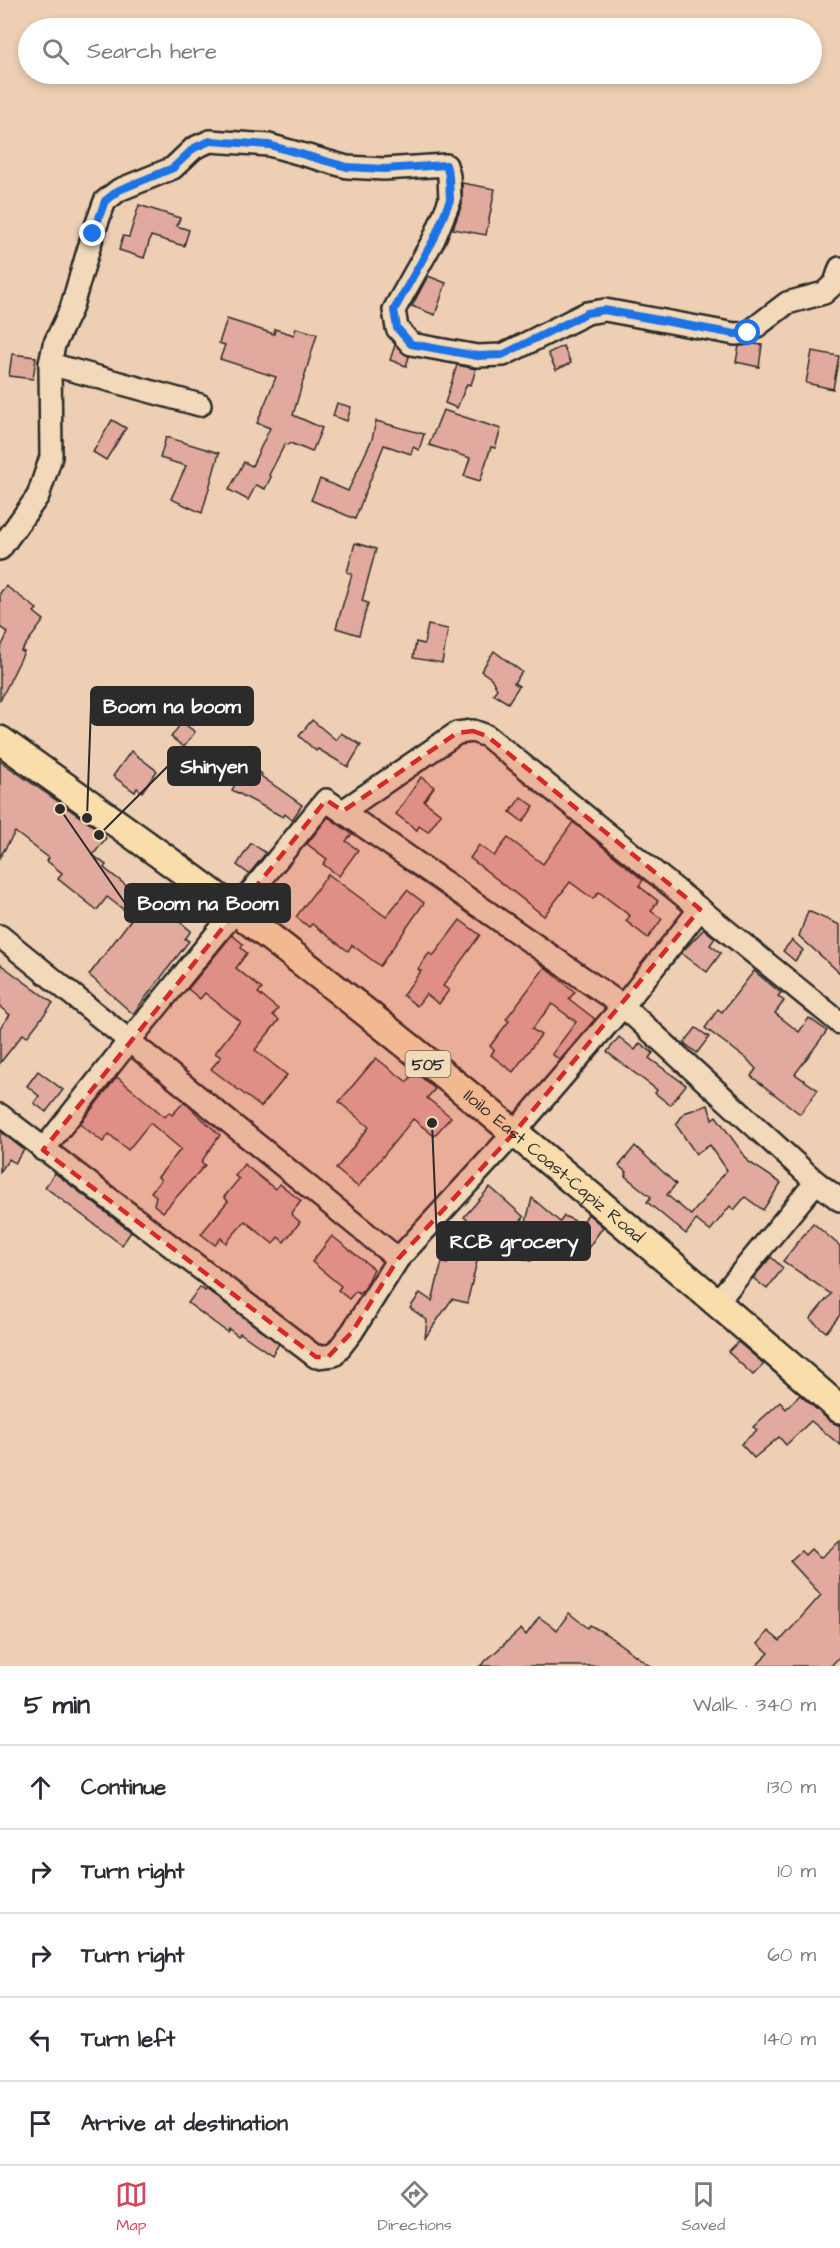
<!DOCTYPE html>
<html lang="en">
<head>
<meta charset="utf-8">
<style>
  :root { --surface:#fff; --page:#f7f7f7; --text:#2b2b33; --muted:#7c7c81; --line:#e1e1e2; --accent:#d1495b }
  body { margin:0; font-family:"Architects Daughter",sans-serif; background:var(--page); color:var(--text) }
  .stop { position:absolute; width:18px; height:18px; margin:-14px; border:4px solid #1a73e8; border-radius:50%; background:#fff }
  .stop.end { background:#1a73e8; border-color:#fff; box-shadow:0 2px 6px #0008 }
  .list { margin:0; padding:0; list-style:none }
  h2 { display:flex; justify-content:space-between; align-items:center; height:78px; margin:0; padding:0 24px; font-size:26px }
  h2 small { font-size:20px; font-weight:400; color:var(--muted) }
  .list li { display:grid; grid-template-columns:39px 1fr auto; gap:18px; align-items:center; box-sizing:border-box; height:84px; padding:0 24px; border-top:2px solid var(--line) }
  .list b { display:block; font-size:22px; white-space:nowrap }
  .list em { font-size:20px; font-style:normal; color:var(--muted) }
  .icon { flex:none; width:33px; height:33px; fill:none; stroke:currentColor; stroke-width:2; stroke-linecap:round; stroke-linejoin:round }
  .map { position:relative; flex:none; width:840px; height:1666px; overflow:hidden }
  .search { position:absolute; background:var(--surface); box-shadow:0 3px 9px #0003; left:18px; right:18px; top:18px; height:66px; display:flex; align-items:center; gap:15px; box-sizing:border-box; padding:0 21px; border-radius:33px; color:var(--muted); font-size:22px }
  .sheet { height:498px; background:var(--surface) }
  nav { display:flex; justify-content:space-around; align-items:center; box-sizing:border-box; height:84px; border-top:2px solid var(--line); background:var(--surface); font-size:16px; color:var(--muted) }
  nav a { display:grid; justify-items:center; gap:3px }
  nav .on { color:var(--accent) }
  .map>svg:first-child { display:block }
</style>
</head>
<body>
<div class="map">
<svg width="840" height="1666" viewBox="0 0 840 1666">
  <rect width="100%" height="100%" fill="#eecfb4"/>
  <filter id="ink" filterUnits="userSpaceOnUse"><feTurbulence type="fractalNoise" baseFrequency=".0167" numOctaves="2"/><feDisplacementMap in="SourceGraphic" scale="12" xChannelSelector="R" yChannelSelector="G"/><feConvolveMatrix kernelMatrix="1 2 1 2 8 2 1 2 1" color-interpolation-filters="sRGB"/></filter>
  <g filter="url(#ink)">
    <g fill="#e2a99e" stroke="#2b2b2b" stroke-width="1.5">
      <polygon points="462,183 495,189 486,235 453,229 462,204"/>
      <polygon points="139,205 180,218 177,226 189,230 184,246 151,236 144,258 119,250 123,236 129,237"/>
      <polygon points="428,276 446,283 435,315 412,306"/>
      <polygon points="227,319 274,334 275,329 294,335 296,328 317,334 293,415 322,428 312,452 290,443 288,445 285,444 269,475 271,477 265,489 256,485 248,500 229,490 244,462 252,466 270,428 257,423 276,377 220,359 225,345 219,343"/>
      <polygon points="754,344 762,345 759,367 736,362 739,346"/>
      <polygon points="395,345 409,357 406,366 390,360"/>
      <polygon points="563,346 571,363 556,370 548,353"/>
      <polygon points="812,351 839,356 833,389 806,383"/>
      <polygon points="12,354 36,357 33,379 9,376"/>
      <polygon points="457,365 476,369 471,385 467,384 457,408 445,403"/>
      <polygon points="337,403 351,407 347,421 333,416"/>
      <polygon points="443,410 501,429 495,448 491,447 480,481 464,476 470,458 429,445"/>
      <polygon points="112,420 126,428 106,460 93,452"/>
      <polygon points="376,421 424,434 419,450 413,447 411,454 384,445 355,519 311,500 320,479 348,491 372,439"/>
      <polygon points="166,437 219,453 202,513 171,499 186,466 160,458"/>
      <polygon points="355,543 376,549 362,601 368,603 359,635 336,628 352,574 347,572"/>
      <polygon points="6,586 37,609 34,612 44,620 21,651 24,652 0,701 0,649 8,633 0,627 0,593"/>
      <polygon points="428,625 448,629 442,663 413,658 416,642 424,644"/>
      <polygon points="494,651 522,672 514,683 519,686 508,703 493,694 497,689 491,678 481,671"/>
      <polygon points="312,720 336,740 341,733 361,745 348,767 318,749 316,751 299,736"/>
      <polygon points="182,722 195,732 184,747 171,737"/>
      <polygon points="131,751 157,771 142,792 137,788 135,792 113,776"/>
      <polygon points="0,761 93,826 106,838 93,855 106,865 104,868 145,900 148,897 191,931 185,939 189,941 133,1014 89,975 133,917 107,897 97,910 58,879 62,873 47,861 49,858 15,832 0,857"/>
      <polygon points="247,766 262,774 261,776 302,805 292,820 285,814 283,817 232,790 236,783 231,781 238,768 243,771"/>
      <polygon points="421,777 434,787 424,801 441,814 428,832 419,826 417,830 396,814"/>
      <polygon points="521,797 534,806 523,822 510,812"/>
      <polygon points="328,817 352,834 346,841 358,850 339,876 323,864 327,859 307,844"/>
      <polygon points="573,822 643,880 639,886 658,901 651,911 662,919 648,938 626,921 630,916 599,892 593,899 570,882 544,916 470,858 479,845 494,856 508,838 543,864"/>
      <polygon points="251,843 266,853 249,874 237,865"/>
      <polygon points="328,874 386,917 407,890 424,903 380,966 352,945 348,951 312,924 309,927 296,917"/>
      <polygon points="808,911 840,925 840,973 799,936"/>
      <polygon points="460,920 480,935 443,986 449,990 439,1004 426,994 417,1006 403,995 421,971 418,969 429,953 433,956"/>
      <polygon points="704,929 715,938 710,945 721,953 707,972 681,953"/>
      <polygon points="232,935 243,944 241,948 247,953 236,968 262,989 258,993 278,1009 273,1015 279,1020 255,1050 287,1075 261,1107 211,1069 221,1057 215,1053 240,1021 205,993 200,999 188,989"/>
      <polygon points="792,940 803,950 795,961 783,951"/>
      <polygon points="0,964 53,1003 27,1037 23,1034 0,1063 0,1028 10,1015 0,1007"/>
      <polygon points="545,967 575,992 569,999 595,1019 560,1060 552,1054 576,1022 552,1004 532,1029 541,1035 513,1072 491,1055 494,1050 490,1046 509,1021 506,1019"/>
      <polygon points="754,971 781,993 778,996 784,1001 775,1013 799,1032 809,1018 827,1031 795,1074 818,1090 800,1114 751,1076 756,1069 747,1059 705,1028 718,1009 722,1012"/>
      <polygon points="696,1028 709,1037 697,1053 684,1043"/>
      <polygon points="619,1037 635,1050 640,1043 653,1053 649,1058 686,1085 670,1105 655,1093 657,1090 607,1052"/>
      <polygon points="376,1058 407,1082 415,1072 435,1089 427,1098 451,1117 434,1136 413,1119 358,1187 336,1169 369,1127 339,1102"/>
      <polygon points="38,1071 63,1090 46,1112 34,1103 39,1096 27,1086"/>
      <polygon points="117,1077 165,1117 169,1112 172,1115 184,1102 220,1135 201,1162 205,1165 163,1212 154,1205 156,1196 151,1192 161,1180 158,1177 181,1149 150,1123 128,1150 109,1134 103,1142 80,1124"/>
      <polygon points="708,1105 712,1119 716,1116 749,1162 781,1183 763,1210 745,1197 734,1210 730,1206 710,1231 696,1220 686,1234 647,1202 651,1197 625,1176 627,1173 619,1166 635,1146 676,1184 667,1195 691,1215 727,1170 710,1145 696,1154 676,1125 684,1113"/>
      <polygon points="0,1131 24,1150 15,1163 9,1159 0,1172"/>
      <polygon points="244,1164 275,1189 280,1184 301,1201 291,1214 300,1222 284,1242 278,1237 273,1244 245,1221 226,1243 221,1238 215,1245 201,1234 228,1201 224,1197 239,1179 235,1176"/>
      <polygon points="55,1173 131,1232 122,1245 45,1187"/>
      <polygon points="490,1187 524,1217 498,1247 464,1217"/>
      <polygon points="532,1198 560,1222 564,1216 582,1224 588,1214 603,1227 588,1248 586,1260 532,1256 531,1261 517,1257"/>
      <polygon points="813,1223 840,1246 840,1315 826,1332 810,1319 831,1294 783,1261"/>
      <polygon points="332,1236 374,1269 365,1288 359,1294 356,1291 349,1299 338,1290 341,1286 312,1262"/>
      <polygon points="452,1241 485,1249 478,1257 467,1303 452,1299 425,1338 427,1320 410,1308 420,1293 432,1301 442,1262 447,1264"/>
      <polygon points="771,1257 783,1268 767,1289 753,1278"/>
      <polygon points="200,1287 205,1291 206,1289 279,1344 272,1355 240,1333 238,1336 229,1329 227,1332 188,1303"/>
      <polygon points="738,1342 764,1364 753,1375 728,1352"/>
      <polygon points="800,1395 830,1421 840,1426 840,1445 811,1421 786,1445 779,1437 754,1458 741,1444 757,1430 753,1427 780,1402 786,1409"/>
      <polygon points="840,1541 840,1656 831,1666 756,1666 769,1653 758,1644 768,1631 780,1641 821,1595 790,1561 801,1551 805,1555 811,1549 820,1558"/>
      <polygon points="569,1613 588,1628 590,1625 606,1634 650,1666 480,1666 521,1629 526,1635 539,1617 557,1630"/>
    </g>
    <g fill="none" stroke-linecap="round" stroke-linejoin="round">
      <defs>
        <g id="minor">
          <polyline points="50,364 200,405"/>
          <polyline points="0,549 38,496 51,457 50,364 54,345 71,309 93,234 105,201 119,190 173,168 194,148 210,141 269,145 347,167 384,169 446,165 449,176 450,200 434,239 394,310 397,328 411,344 477,356 503,355 587,313 605,310 735,334 748,333 787,303 824,293 835,283 840,268"/>
          <polyline points="343,811 457,733 473,731 487,736 840,1023"/>
          <polyline points="0,936 398,1259"/>
          <polyline points="0,1115 316,1357 334,1355 352,1332 398,1259 514,1133 623,1006 700,909"/>
          <polyline points="43,1150 129,1041 326,800 623,1006 816,1182"/>
          <polyline points="717,1302 816,1182 840,1200"/>
        </g>
        <g id="major">
          <path id="s1" d="M0,740C79,797 159,852 236,911C443,1069 643,1238 840,1409"/>
        </g>
      </defs>
      <use href="#minor" stroke="#2b2b2b" stroke-width="26"/>
      <use href="#major" stroke="#2b2b2b" stroke-width="32"/>
      <use href="#minor" stroke="#f1d9b9" stroke-width="21"/>
      <use href="#major" stroke="#f9deab" stroke-width="27"/>
    </g>
  </g>
  <g fill="none" stroke-linecap="round" stroke-linejoin="round" filter="url(#ink)">
    <polyline stroke="#1a73e8" stroke-width="8" points="93,234 105,201 119,190 173,168 194,148 210,141 269,145 347,167 384,169 446,165 449,176 450,200 434,239 394,310 397,328 411,344 477,356 502,355 587,313 604,310 735,334 748,333"/>
  </g>
  <path fill="#d62828" fill-opacity="0.2" stroke="#d62828" stroke-width="4.5" stroke-dasharray="12 8" stroke-linejoin="round" d="M473,731L487,736L700,909L514,1133L398,1259L352,1332L328,1357H316L43,1150L326,800L343,811L457,733Z"/>
  <g text-anchor="middle" stroke-width="4.5" stroke-linejoin="round" paint-order="stroke">
    <rect fill="#f1d9b9" stroke="#665f56" stroke-width="1.5" x="405.5" y="1051" width="45" height="26" rx="4.5"/>
    <g font-size="16" font-weight="bold" fill="#2b2b2b">
      <text x="428" y="1070">505</text>
    </g>
    <g font-size="18" fill="#2b2b2b" stroke="#f1d9b9">
      <text dy="6" stroke="none"><textPath href="#s1" startOffset="699">Iloilo East Coast-Capiz Road</textPath></text>
    </g>
  </g>
  <path fill="none" stroke="#2b2b2b" stroke-width="2" d="M87 818L91 706M99 835L168 766M60 809L125 903M432 1123L437 1241"/>
  <g fill="#2b2b2b" stroke="#f1d9b9" stroke-width="2">
    <circle cx="87" cy="818" r="6"/>
    <circle cx="99" cy="835" r="6"/>
    <circle cx="60" cy="809" r="6"/>
    <circle cx="432" cy="1123" r="6"/>
  </g>
  <g fill="#2b2b2b" stroke="#2b2b2b" stroke-width="2">
    <rect x="91" y="687" width="162" height="38" rx="6"/>
    <rect x="168" y="747" width="92" height="38" rx="6"/>
    <rect x="125" y="884" width="165" height="38" rx="6"/>
    <rect x="437" y="1222" width="153" height="38" rx="6"/>
  </g>
  <g font-size="20" text-anchor="middle" font-weight="bold" fill="#fff">
    <text x="172" y="713">Boom na boom</text>
    <text x="214" y="773">Shinyen</text>
    <text x="208" y="910">Boom na Boom</text>
    <text x="514" y="1248">RCB grocery</text>
  </g>
</svg>
<div class="stop" style="left:748px;top:333px"></div>
<div class="stop end" style="left:93px;top:234px"></div>
<div class="search"><svg class="icon" aria-label="search" viewBox="0 0 24 24"><circle cx="10" cy="10" r="6"/><path d="M15 15l6 6"/></svg>Search here</div>
</div>
<section class="sheet">
<h2>5 min<small>Walk · 340 m</small></h2>
<ul class="list">
<li><svg class="icon" aria-label="ahead" viewBox="0 0 24 24"><path d="M12 20V5M6 11l6-6 6 6"/></svg><div><b>Continue</b></div><em>130 m</em></li>
<li><svg class="icon" aria-label="right" viewBox="0 0 24 24"><path d="M7 20v-9h11M14 6l5 5-5 5"/></svg><div><b>Turn right</b></div><em>10 m</em></li>
<li><svg class="icon" aria-label="right" viewBox="0 0 24 24"><path d="M7 20v-9h11M14 6l5 5-5 5"/></svg><div><b>Turn right</b></div><em>60 m</em></li>
<li><svg class="icon" aria-label="left" viewBox="0 0 24 24"><path d="M17 20v-9H6M10 6l-5 5 5 5"/></svg><div><b>Turn left</b></div><em>140 m</em></li>
<li><svg class="icon" aria-label="arrive" viewBox="0 0 24 24"><path d="M6 21V4h12l-3 4 3 4H6"/></svg><div><b>Arrive at destination</b></div></li>
</ul>
</section>
<nav>
<a class="on"><svg class="icon" aria-label="map" viewBox="0 0 24 24"><path d="M3 6l6-2 6 2 6-2v14l-6 2-6-2-6 2zM9 4v14M15 6v14"/></svg>Map</a>
<a><svg class="icon" aria-label="directions" viewBox="0 0 24 24"><path d="M12 3l9 9-9 9-9-9zM9 14v-3h6M13 9l2 2-2 2"/></svg>Directions</a>
<a><svg class="icon" aria-label="saved" viewBox="0 0 24 24"><path d="M7 4h10v16l-5-4-5 4z"/></svg>Saved</a>
</nav>
</body>
</html>
